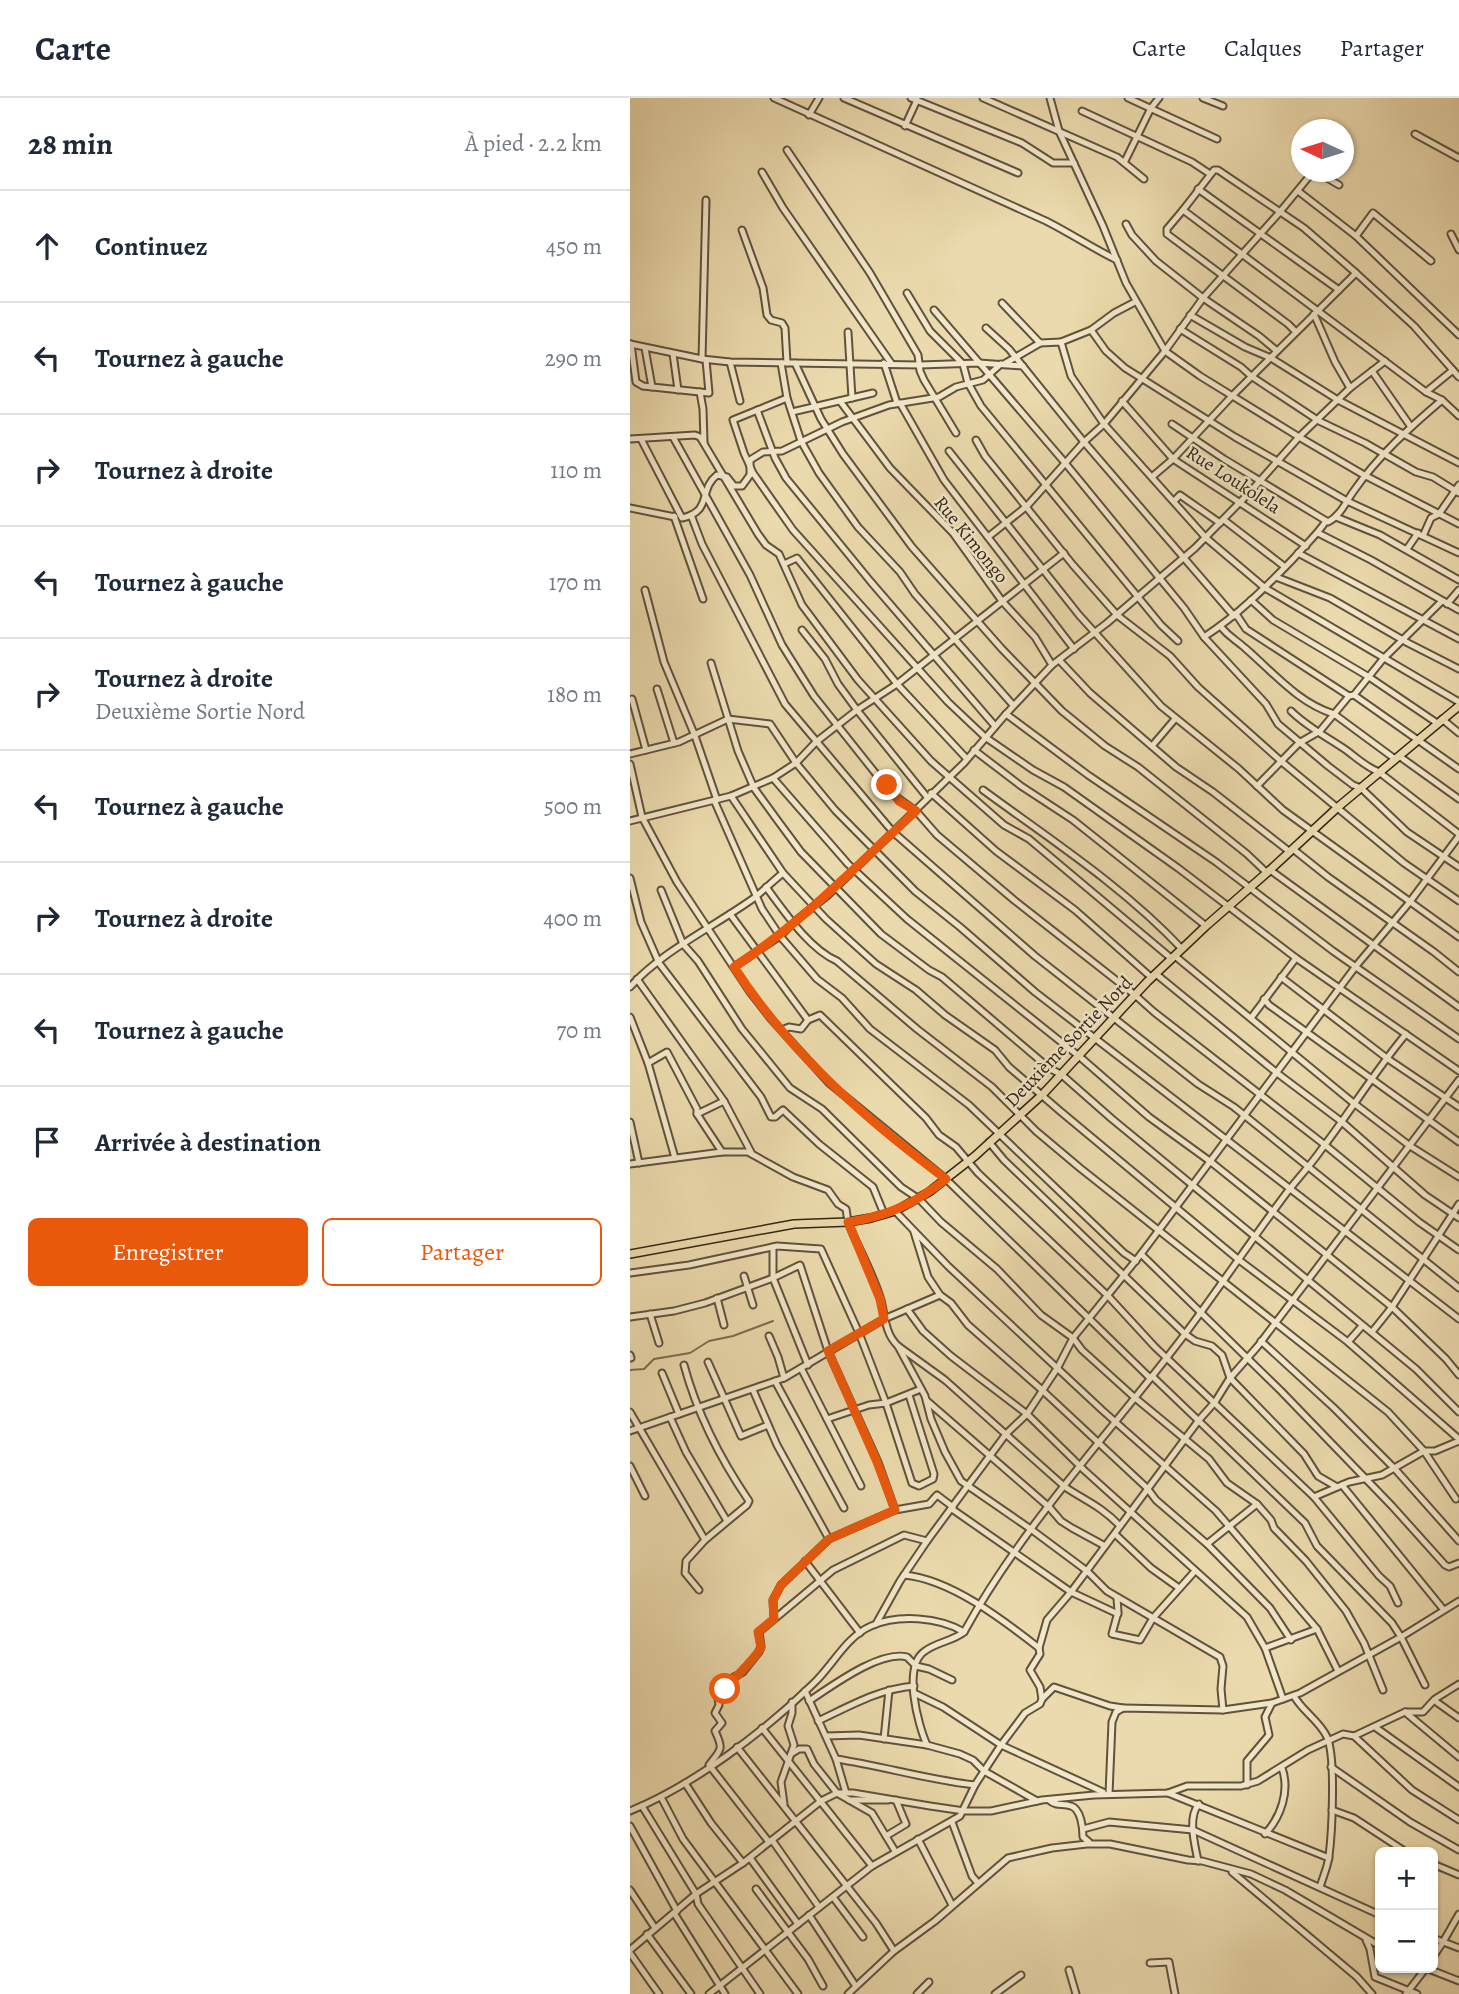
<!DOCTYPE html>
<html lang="fr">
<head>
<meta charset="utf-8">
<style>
  :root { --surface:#fff; --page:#f6f6f7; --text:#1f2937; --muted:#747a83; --line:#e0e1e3; --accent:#ea580c }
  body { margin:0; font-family:Alegreya,serif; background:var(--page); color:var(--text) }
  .controls { position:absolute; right:21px; bottom:21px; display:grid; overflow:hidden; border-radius:10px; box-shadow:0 2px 5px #0004 }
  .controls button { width:63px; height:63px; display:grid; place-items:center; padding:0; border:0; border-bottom:2px solid var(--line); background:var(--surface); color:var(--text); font:35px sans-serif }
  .compass { position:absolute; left:661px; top:21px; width:63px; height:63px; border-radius:50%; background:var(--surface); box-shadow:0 2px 5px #0004; rotate:274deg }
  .stop { position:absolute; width:21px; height:21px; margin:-16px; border:5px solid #ea580c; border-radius:50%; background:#fff }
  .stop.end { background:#ea580c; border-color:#fff; box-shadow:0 2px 7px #0008 }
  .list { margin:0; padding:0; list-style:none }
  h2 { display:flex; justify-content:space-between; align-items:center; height:91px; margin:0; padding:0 28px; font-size:30px }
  h2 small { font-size:23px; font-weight:400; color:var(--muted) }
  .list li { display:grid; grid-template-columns:46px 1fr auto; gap:21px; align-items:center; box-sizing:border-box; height:112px; padding:0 28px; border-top:2px solid var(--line) }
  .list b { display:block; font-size:26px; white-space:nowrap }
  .list p { margin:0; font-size:23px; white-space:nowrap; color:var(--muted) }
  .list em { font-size:23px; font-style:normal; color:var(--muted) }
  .actions { display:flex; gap:14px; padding:21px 28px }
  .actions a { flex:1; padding:16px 0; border:2px solid var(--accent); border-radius:10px; text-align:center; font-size:24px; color:var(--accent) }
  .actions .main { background:var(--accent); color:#fff }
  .icon { flex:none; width:38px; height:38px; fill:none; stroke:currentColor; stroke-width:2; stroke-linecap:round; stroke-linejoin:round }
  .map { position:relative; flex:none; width:829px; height:1896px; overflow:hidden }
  header { display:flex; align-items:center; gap:42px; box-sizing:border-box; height:98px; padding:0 35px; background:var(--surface); border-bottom:2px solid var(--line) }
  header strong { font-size:33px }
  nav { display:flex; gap:38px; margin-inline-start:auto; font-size:24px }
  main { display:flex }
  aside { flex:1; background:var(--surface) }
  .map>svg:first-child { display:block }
</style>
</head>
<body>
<header>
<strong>Carte</strong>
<nav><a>Carte</a><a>Calques</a><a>Partager</a></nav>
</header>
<main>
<aside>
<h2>28 min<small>À pied · 2.2 km</small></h2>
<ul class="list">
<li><svg class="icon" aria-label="ahead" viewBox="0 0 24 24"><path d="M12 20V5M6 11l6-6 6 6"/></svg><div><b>Continuez</b></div><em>450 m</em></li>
<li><svg class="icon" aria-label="left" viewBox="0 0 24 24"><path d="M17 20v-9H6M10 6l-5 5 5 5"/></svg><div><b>Tournez à gauche</b></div><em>290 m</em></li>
<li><svg class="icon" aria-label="right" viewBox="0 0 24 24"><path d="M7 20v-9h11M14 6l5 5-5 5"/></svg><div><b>Tournez à droite</b></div><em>110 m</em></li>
<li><svg class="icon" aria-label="left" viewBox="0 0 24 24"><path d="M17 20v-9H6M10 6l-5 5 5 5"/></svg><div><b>Tournez à gauche</b></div><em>170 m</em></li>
<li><svg class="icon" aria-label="right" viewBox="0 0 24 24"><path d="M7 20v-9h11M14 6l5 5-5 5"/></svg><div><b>Tournez à droite</b><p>Deuxième Sortie Nord</p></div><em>180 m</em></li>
<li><svg class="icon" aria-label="left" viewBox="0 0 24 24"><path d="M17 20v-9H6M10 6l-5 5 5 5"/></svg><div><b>Tournez à gauche</b></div><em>500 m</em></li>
<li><svg class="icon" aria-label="right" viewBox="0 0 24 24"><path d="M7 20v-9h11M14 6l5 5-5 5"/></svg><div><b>Tournez à droite</b></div><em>400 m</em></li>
<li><svg class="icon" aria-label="left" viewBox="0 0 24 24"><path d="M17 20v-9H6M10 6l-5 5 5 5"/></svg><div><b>Tournez à gauche</b></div><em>70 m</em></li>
<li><svg class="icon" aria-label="arrive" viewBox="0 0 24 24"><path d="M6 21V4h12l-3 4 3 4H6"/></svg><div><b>Arrivée à destination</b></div></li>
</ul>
<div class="actions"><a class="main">Enregistrer</a><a>Partager</a></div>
</aside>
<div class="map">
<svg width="829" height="1896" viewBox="0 0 829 1896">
  <rect width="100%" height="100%" fill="#ebdaad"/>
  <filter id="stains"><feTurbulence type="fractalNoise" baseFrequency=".00286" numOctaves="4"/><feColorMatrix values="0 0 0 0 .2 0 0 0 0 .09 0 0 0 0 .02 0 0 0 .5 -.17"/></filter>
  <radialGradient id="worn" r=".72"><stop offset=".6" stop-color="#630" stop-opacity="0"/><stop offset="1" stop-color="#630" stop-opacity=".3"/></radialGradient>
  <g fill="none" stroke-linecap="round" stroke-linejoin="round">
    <polyline stroke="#7b6c51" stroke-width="2" points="0,1272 14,1271 24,1261 60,1255 79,1243 103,1238 143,1223"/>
    <defs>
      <g id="minor">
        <path d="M144,0L416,123C440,135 462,150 487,162"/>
        <polyline points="214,0 388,75"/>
        <polyline points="281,0 392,45 423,65 444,65"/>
        <polyline points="353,0 487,59 514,81"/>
        <polyline points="420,0 429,33 473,128 496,185 535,253 570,278 669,339 734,377 829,426"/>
        <polyline points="498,0 587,41"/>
        <polyline points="573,0 593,8"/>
        <polyline points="452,13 562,64 580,76"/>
        <polyline points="179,17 189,0"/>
        <polyline points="275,28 287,2"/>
        <polyline points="785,36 829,60"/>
        <polyline points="157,52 240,175 288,257 290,273 294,282 326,335"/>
        <polyline points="495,63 521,10 529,0"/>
        <polyline points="132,74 153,110 261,265"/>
        <polyline points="687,74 709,87"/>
        <polyline points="568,91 709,192"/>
        <polyline points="668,93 726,138 829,237"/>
        <polyline points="553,112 537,131 537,136 658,226 666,234"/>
        <polyline points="496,126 502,137 526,163 573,200 629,238 647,253"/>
        <polyline points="112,132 133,190 137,217 141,222 152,225 155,230 157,265"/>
        <polyline points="821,136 829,152"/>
        <polyline points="726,138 743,115 801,163"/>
        <polyline points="277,195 300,233 333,266 338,285 351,308 531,527 548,543"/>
        <polyline points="372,205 410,245"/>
        <polyline points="304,212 436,366 554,510 574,539 636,606 648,626 698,668 723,687 731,690 777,734 829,769"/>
        <polyline points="684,216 705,264 720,290"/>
        <polyline points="560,217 615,249 641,260 708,302 829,365"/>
        <polyline points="356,230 379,251 454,344 604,518"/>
        <polyline points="550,231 611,269 621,278 689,323 735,345 786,374 803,379 829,395"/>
        <polyline points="461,232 476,253 495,270 605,339 717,403 829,455"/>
        <polyline points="218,234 222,300"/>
        <polyline points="431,244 461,232 484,215 505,204"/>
        <polyline points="0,246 72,261 100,264 290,267 349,265 393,268"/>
        <polyline points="1,246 6,284 13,288 79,295 76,262"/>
        <polyline points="15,250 22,289"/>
        <polyline points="43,256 48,292"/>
        <polyline points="72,261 76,102"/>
        <polyline points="100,264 110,303"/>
        <polyline points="151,265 157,300 171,343 189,375 228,429 270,474 285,496 383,607"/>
        <polyline points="165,265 191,321 213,356 282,449 372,551 432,613 475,648 508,669 617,756 637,775"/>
        <polyline points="254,265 267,305"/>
        <polyline points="374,266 410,245 431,244 441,278 474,326 576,440 635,490 829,604"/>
        <polyline points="742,273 781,329"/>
        <polyline points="829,279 784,228 726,175 674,130 588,72 584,72 553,112 796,294 812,302 829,318"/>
        <polyline points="70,294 73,311 74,345"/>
        <polyline points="796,294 823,272"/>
        <polyline points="157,300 103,322 114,355 123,375 163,432 318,604 355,639 403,672 434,689 548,770 666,860 829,973"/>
        <polyline points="210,303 260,370 323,435 372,503 405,539 422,567"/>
        <polyline points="492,303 543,361 676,448"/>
        <polyline points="270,305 314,382 444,551"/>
        <polyline points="127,312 145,360 156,380 241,484 365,628"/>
        <polyline points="162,314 243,295"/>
        <path d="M542,326L594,361L698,424C710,418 716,404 723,394C748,358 779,330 812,302"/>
        <polyline points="43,339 120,477 152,547 184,598 262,696 286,713 307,737 384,802 505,897 524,914 695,1047 789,1124 829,1152"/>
        <polyline points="0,341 65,337 70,339 128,436 136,447 149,456 172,507 228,582 301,663 374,727 399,741 542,861"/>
        <path d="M11,341L52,420C83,413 68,392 87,377L97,379L104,388H112L120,377V362L133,354L152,353L212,324L259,307L309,299L326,289L353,282L371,266"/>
        <polyline points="346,342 355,358 443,467 487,517 540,558 568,589 652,664 774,765 829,803"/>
        <polyline points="319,353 449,517 531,608 609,671 653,712 829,839"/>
        <polyline points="523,378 543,361 602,298 726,175"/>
        <polyline points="544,403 550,397 590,425"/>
        <polyline points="0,410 45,419"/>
        <polyline points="61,417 72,446 155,606 263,734 405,858 568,986 604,1009 829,1190"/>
        <polyline points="44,418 73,501"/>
        <polyline points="706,419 750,437 829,482"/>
        <polyline points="594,422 655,469"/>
        <polyline points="688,435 741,462 829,512"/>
        <polyline points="793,438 801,420 809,416 829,387"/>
        <polyline points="358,439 397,408 454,344 474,326 535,253 573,200 649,115 682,75 686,74"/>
        <polyline points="777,451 788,435"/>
        <polyline points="668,455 829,541"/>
        <polyline points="154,466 167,460 267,586 337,661"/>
        <polyline points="646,479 700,500 778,545 829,571"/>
        <polyline points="15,492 34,564 65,638 87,702"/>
        <polyline points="621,502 643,522 739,579 807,625"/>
        <polyline points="817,506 829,492"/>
        <polyline points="606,516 616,531 719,598"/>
        <path d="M590,528C600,540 605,541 615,550C643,574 668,605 704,616L765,661"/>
        <polyline points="172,532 195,561 208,586 227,612 297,699"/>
        <path d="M574,539C608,517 636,489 664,460C675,447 687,437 696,423"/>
        <polyline points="429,562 460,595 546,669 583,694 660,754"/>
        <polyline points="81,565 108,653 124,690 148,723 171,754 251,836 299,872 312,879 419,970 432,977 482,1021 786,1271 829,1314"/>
        <polyline points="27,591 44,645"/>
        <polyline points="724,597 829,671"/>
        <polyline points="2,601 16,652"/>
        <path d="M661,613C677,629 697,639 716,652C727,660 736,669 749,674L829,736"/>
        <polyline points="376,616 458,677 586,764 703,853 829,941"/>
        <polyline points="812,621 829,635"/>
        <polyline points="522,648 545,621"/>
        <polyline points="344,652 391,688 443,722 576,828"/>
        <polyline points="0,656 49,644 98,621 140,626 166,665 205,712 285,793 330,829 405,894 829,1221"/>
        <polyline points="769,658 829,701"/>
        <polyline points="0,666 12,719 47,784 120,894 141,921 199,985 316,1081 520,1280"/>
        <polyline points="143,680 218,766 277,821 450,959 519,1019 581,1064 762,1209 816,1261 829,1277"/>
        <polyline points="627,688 669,645 690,633 719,598 724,597 753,561 812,503"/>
        <path d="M353,692C421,742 494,789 552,851"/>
        <polyline points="301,695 366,753 445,812 522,880"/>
        <polyline points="101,698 153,775 196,821 217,840 246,866 286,892 315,917 365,952 379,969 430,1013 609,1162 718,1244 829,1341"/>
        <polyline points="84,702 132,811 150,838 187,881 212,900 240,931 339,1007 494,1155 506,1163"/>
        <polyline points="0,723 101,698 143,680 166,665 186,644 227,612 267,586 434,455"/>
        <polyline points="663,751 698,779 804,854 829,874"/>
        <polyline points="640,772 829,909"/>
        <polyline points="0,780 11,824 29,865 131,999 141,1019 145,1019 153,1012 189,1046 243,1089 254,1116"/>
        <path d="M136,789C154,813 179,851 207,863L287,931L362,989L406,1033L450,1070L758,1314L794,1353L826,1401"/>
        <polyline points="31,792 53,846 68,863 112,931 160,990 192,1011 271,1089 289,1101 311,1124 367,1171 411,1217 443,1240 452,1252 504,1299 579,1361 597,1385 627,1406 641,1422 644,1430 676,1463 716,1513 734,1545 753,1592"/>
        <polyline points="100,816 178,922 190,917 296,1020 309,1037 326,1049 348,1075 478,1198 525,1249 684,1399 749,1478 760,1488 768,1505"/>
        <polyline points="545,858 721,1003 780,1048 829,1079"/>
        <polyline points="104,869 150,838 164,824 197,798 334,665 376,616 422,567 477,525 565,450 621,393 669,339 720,290 755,263"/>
        <polyline points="526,876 647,975 712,1024 795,1097 829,1120"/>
        <polyline points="651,879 758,961 829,1009"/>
        <polyline points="7,881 94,1003 122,1056"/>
        <path d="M0,889C32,853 85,828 124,800C134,792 143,783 153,775"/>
        <polyline points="634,901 639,907 829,1044"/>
        <polyline points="0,919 18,965 45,1060"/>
        <polyline points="621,920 666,860"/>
        <polyline points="152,932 159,929 171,931 178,922"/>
        <polyline points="18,965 37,954 67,1011 67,1016 92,1054"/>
        <polyline points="67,1016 94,1003"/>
        <polyline points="0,1024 9,1065"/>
        <polyline points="359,1044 374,1062 555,1236 565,1243 582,1248 592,1257 600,1280 674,1356 688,1378 707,1389"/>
        <path d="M0,1066L92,1054H118L163,1079L198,1092L208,1106L216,1111L218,1124C228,1150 243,1175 251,1202C255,1218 255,1236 268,1248L295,1298L301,1321L315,1354L331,1383L402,1432L457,1473L477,1493L590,1559L593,1568L591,1591L593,1612"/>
        <polyline points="265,1113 318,1168 472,1312 586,1413 687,1531 708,1573"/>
        <polyline points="284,1134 298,1179 310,1197 321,1205 338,1227 412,1292 517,1390 526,1402 577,1446 640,1510 661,1542"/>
        <polyline points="143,1149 143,1180 178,1267"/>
        <polyline points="511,1156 651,1293 762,1408 815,1467 819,1469 829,1465"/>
        <polyline points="0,1175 59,1167 147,1148 191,1151 229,1235 256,1305 282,1385 289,1388 303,1381 304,1376 279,1297"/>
        <polyline points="114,1178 123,1207"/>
        <polyline points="87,1200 94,1227"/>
        <polyline points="277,1211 293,1233 321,1258 397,1316 454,1372 617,1519 635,1550 653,1601"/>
        <polyline points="20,1216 29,1245"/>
        <polyline points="0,1219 44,1213 75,1205 143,1180 170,1167 198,1253 248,1364 265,1412"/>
        <polyline points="742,1234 762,1209 829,1106"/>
        <polyline points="139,1238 148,1259 154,1280"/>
        <polyline points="631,1243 704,1310 765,1371 829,1443"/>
        <polyline points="718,1244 732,1228"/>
        <path d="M268,1248L315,1282L435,1389C456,1403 472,1409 490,1428"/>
        <polyline points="0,1257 1,1260"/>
        <polyline points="78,1264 111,1338 138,1327"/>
        <path d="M54,1267C67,1315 91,1362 119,1403L117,1407L75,1442"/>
        <polyline points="171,1270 231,1388"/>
        <polyline points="32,1275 49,1316"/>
        <polyline points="522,1278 675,1425 687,1448 762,1525 771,1539 795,1587"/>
        <polyline points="145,1283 214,1410"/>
        <polyline points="123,1292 147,1347 199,1441"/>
        <polyline points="297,1303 419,1409 431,1423 442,1430 475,1448"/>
        <polyline points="0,1314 75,1442 56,1463 55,1475 69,1492"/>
        <polyline points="40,1319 56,1354 97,1423"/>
        <polyline points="197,1321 239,1307 256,1305 291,1291"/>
        <polyline points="0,1333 154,1280 254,1221 310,1197"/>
        <polyline points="0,1368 15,1398"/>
        <polyline points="712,1387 813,1511"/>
        <polyline points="684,1399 719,1384 752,1377 794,1353 805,1353 829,1343"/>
        <polyline points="322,1411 441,1494 488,1516"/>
        <polyline points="485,1436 521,1470 549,1490"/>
        <polyline points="577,1446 627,1406"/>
        <polyline points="175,1463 230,1535"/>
        <path d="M274,1477C320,1481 372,1521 409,1550"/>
        <polyline points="487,1500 488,1514 482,1536 510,1542 523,1520 565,1473"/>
        <polyline points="144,1521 143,1502 151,1487 199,1441 265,1412 299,1406 307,1397 323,1409"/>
        <polyline points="246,1526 270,1483 297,1443 376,1336 397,1316 428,1269 443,1240 511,1156 726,868 779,805 829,738"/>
        <polyline points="635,1550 687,1531"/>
        <polyline points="175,1593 206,1661 216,1695"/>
        <polyline points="284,1595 313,1609 371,1647 473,1694"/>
        <path d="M664,1598C673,1614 689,1622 697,1639C706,1659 702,1735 699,1758C698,1768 693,1779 690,1789"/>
        <polyline points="412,1601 424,1589 480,1608 493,1610"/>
        <path d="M179,1603C202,1588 250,1552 277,1559L286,1568L299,1571L322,1582"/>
        <polyline points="805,1603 829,1620"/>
        <polyline points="775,1614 829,1659"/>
        <path d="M188,1623C220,1608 249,1591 284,1588"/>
        <polyline points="745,1629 829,1689"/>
        <polyline points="132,1630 242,1768"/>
        <polyline points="196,1638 229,1637 297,1647 330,1656 343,1662 354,1673 407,1703"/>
        <polyline points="724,1638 782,1692 829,1722"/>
        <polyline points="254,1641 259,1592"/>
        <path d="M297,1647C288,1627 272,1568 295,1553C307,1544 323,1543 334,1534C393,1427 479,1336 552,1240C587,1193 620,1144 655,1097C666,1082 680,1068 691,1052C720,1014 745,973 776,936"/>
        <polyline points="107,1649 246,1825 264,1853"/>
        <polyline points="161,1656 169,1651 177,1651 184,1666 207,1695 242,1715 265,1753"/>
        <path d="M206,1661C253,1668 298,1682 345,1687"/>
        <polyline points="701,1669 780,1724 829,1752"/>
        <polyline points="55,1685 81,1725 113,1765"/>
        <polyline points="617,1687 617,1663 639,1637 635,1619 642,1605"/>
        <polyline points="538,1695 699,1760"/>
        <polyline points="479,1696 482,1624 486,1614 493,1610 593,1612 642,1605 670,1595 771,1539 829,1503"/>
        <polyline points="31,1699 53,1741 168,1896"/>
        <polyline points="219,1702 258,1702"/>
        <path d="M419,1702C427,1709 432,1705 441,1708C451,1711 453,1730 453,1739L459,1744"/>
        <polyline points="154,1706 151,1684 164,1647 158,1628 162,1615 162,1604"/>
        <polyline points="12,1708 66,1796 68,1806 130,1896"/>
        <polyline points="702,1712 724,1720 776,1754"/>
        <path d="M0,1713C64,1687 135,1633 184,1585C203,1567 216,1539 241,1528C268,1516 309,1519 334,1534"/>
        <polyline points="322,1724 342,1778 348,1785"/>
        <polyline points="0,1728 47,1813"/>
        <polyline points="453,1731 479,1724 563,1732 750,1817"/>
        <path d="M635,1736C651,1719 660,1693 652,1670"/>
        <polyline points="256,1738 276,1726 266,1702"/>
        <polyline points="288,1741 322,1807"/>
        <polyline points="142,1742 189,1809"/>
        <path d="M139,1744L79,1667C91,1651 94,1652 85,1633L92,1625L85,1615L89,1607L88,1600L104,1579L113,1574L129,1554L131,1548L129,1534L203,1472L274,1437L297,1443"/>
        <polyline points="120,1760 168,1826"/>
        <path d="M568,1763C565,1747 557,1719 569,1706"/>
        <polyline points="803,1766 829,1777"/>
        <polyline points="602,1774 727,1879 742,1896"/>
        <polyline points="126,1791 178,1861 193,1888"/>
        <polyline points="0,1792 25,1830"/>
        <polyline points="203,1799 233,1839"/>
        <polyline points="44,1815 95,1896"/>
        <polyline points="179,1817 225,1887"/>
        <polyline points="17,1836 61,1896"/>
        <polyline points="803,1840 829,1850"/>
        <polyline points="736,1842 740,1851 745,1879 787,1896"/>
        <polyline points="813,1844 829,1816"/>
        <polyline points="0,1852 66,1796 113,1765 191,1703 207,1695 223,1695 300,1708 334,1713 361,1713 412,1702 464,1697 538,1695 557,1688 611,1688 628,1683 678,1652 713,1636 724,1638 775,1614 793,1614 805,1601 829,1586"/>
        <polyline points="0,1855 29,1896"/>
        <polyline points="803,1859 813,1844"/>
        <polyline points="520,1865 539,1864 545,1896"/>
        <polyline points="796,1870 829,1883"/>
        <polyline points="439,1872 446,1896"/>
        <polyline points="79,1896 242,1768 330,1718 345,1687 371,1647 395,1615 410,1606 412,1601 410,1589 400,1572 410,1556 409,1550 417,1522 441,1494 569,1322 585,1304 600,1280 628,1248 829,982"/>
        <polyline points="218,1896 264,1853 305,1823 378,1760 422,1750 457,1746 480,1746 558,1762 572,1763 621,1776 655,1792 750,1848"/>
        <polyline points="287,1896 299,1884"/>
        <polyline points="365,1896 391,1877"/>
        <polyline points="776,1896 796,1870"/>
      </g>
      <polyline id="major" points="0,1156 164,1126 218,1124 241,1120 265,1113 299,1094 345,1058 413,996 517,884 576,828 640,772 708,709 829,608"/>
    </defs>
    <use href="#minor" stroke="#60523b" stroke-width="9"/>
    <use href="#major" stroke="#322515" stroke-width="10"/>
    <use href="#minor" stroke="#f2e7ca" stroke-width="5"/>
    <use href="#major" stroke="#ebdaad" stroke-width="7"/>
  </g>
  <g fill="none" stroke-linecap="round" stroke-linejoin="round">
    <path stroke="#ea580c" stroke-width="9" d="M95,1591C107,1576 120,1567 131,1550L128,1534L144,1521L143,1502L151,1487L199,1441L265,1412L247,1364L198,1253L254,1221L250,1201L218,1124C256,1119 286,1105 316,1081C235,1021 159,954 104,869C172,825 226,768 286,713L269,703L257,687"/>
  </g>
  <g text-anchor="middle" stroke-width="5" stroke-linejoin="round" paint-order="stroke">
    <g font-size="19" fill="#322515" stroke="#f2e7ca">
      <text transform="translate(604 381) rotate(33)" y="7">Rue Loukolela</text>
      <text transform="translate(342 441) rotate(51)" y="7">Rue Kimongo</text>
      <text transform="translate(438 943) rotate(-46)" y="7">Deuxième Sortie Nord</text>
    </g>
  </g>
  <rect width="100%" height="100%" filter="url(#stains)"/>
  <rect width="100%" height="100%" fill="url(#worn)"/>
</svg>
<div class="controls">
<button>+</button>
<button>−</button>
</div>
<svg class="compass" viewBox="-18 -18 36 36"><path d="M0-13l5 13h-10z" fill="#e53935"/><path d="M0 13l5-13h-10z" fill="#747a83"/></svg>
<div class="stop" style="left:95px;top:1591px"></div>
<div class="stop end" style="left:257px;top:687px"></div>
</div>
</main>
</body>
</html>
